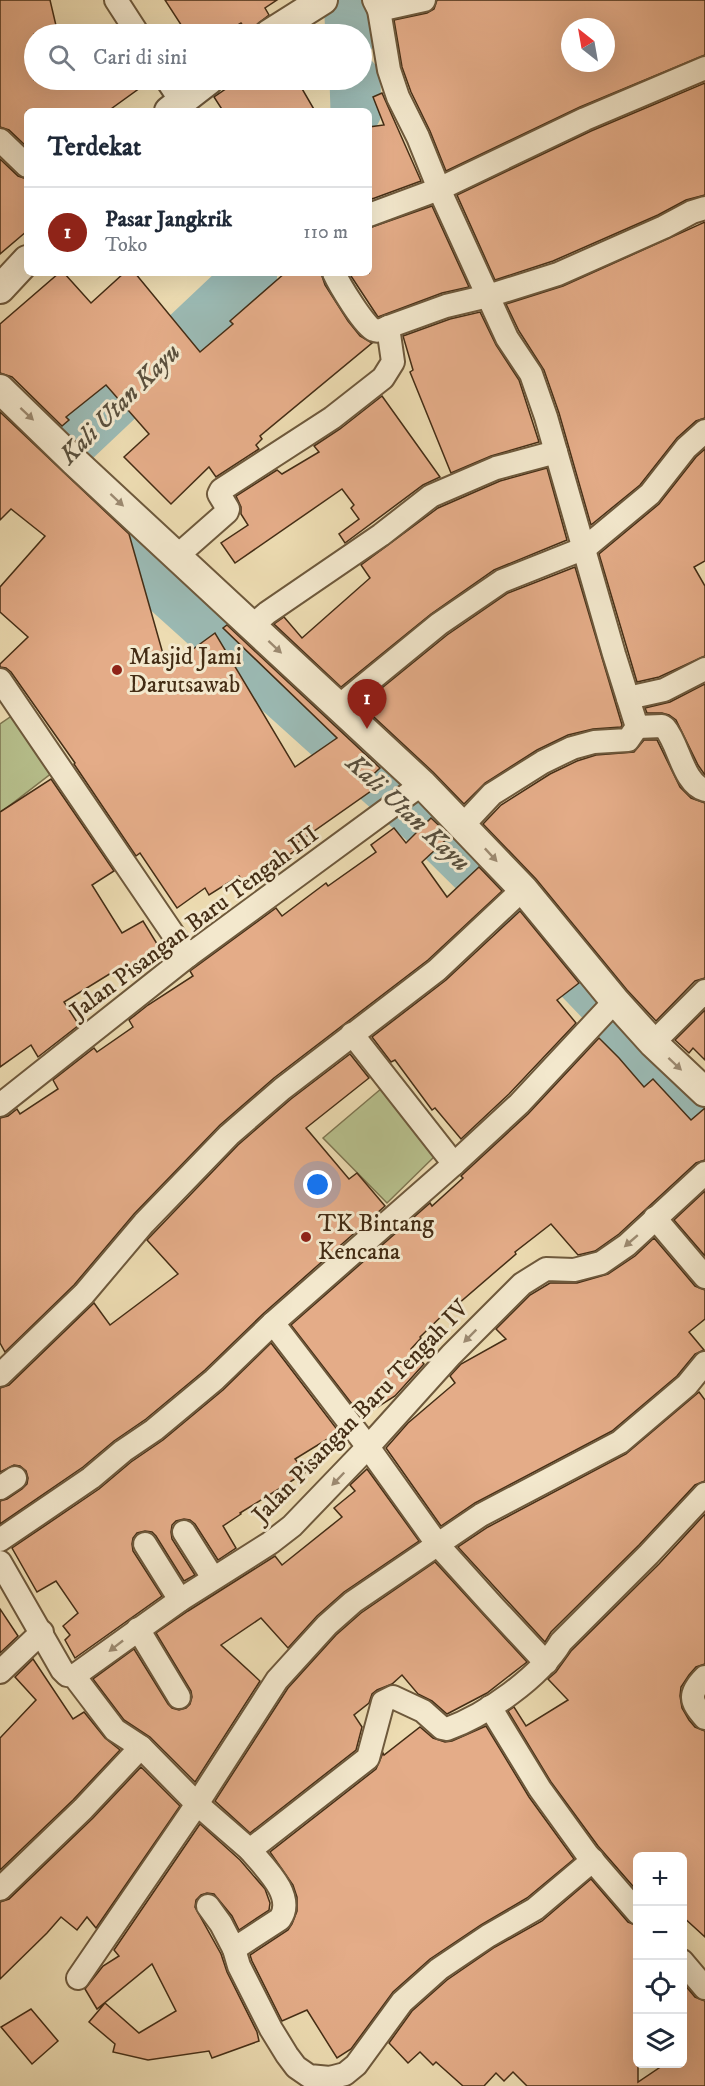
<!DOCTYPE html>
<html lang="id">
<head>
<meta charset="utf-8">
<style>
  :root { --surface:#fff; --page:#f2f2f3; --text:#1f2937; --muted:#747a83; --line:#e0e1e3; --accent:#8f2418 }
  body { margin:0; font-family:"IM FELL DW Pica",serif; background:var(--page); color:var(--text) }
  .controls { position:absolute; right:18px; bottom:18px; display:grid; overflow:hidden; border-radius:9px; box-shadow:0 6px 24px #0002 }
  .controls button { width:54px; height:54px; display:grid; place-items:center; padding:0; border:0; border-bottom:2px solid var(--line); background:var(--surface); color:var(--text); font:30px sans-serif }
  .compass { position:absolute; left:561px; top:18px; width:54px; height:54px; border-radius:50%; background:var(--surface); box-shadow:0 6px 24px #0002; rotate:329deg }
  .you { position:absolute; left:318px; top:1185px; width:21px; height:21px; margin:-15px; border:4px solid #fff; border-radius:50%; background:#1a73e8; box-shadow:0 0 0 9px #1a73e833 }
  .badge { display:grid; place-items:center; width:39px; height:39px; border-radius:50%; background:var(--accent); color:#fff; font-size:20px; font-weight:700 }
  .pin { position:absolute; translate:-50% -50px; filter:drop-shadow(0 2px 3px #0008) }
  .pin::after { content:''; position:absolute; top:32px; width:21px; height:18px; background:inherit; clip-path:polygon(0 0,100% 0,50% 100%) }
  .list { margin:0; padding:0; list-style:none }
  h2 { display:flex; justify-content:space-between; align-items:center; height:78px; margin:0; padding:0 24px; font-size:26px }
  h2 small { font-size:20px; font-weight:400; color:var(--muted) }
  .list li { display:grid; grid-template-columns:39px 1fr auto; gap:18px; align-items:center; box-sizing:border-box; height:90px; padding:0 24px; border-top:2px solid var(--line) }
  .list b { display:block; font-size:22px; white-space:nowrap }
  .list p { margin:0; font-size:20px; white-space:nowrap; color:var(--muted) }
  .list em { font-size:20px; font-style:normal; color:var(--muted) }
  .icon { flex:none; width:33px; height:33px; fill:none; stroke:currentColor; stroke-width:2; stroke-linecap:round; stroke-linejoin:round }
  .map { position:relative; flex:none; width:705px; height:2086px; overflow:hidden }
  .search { position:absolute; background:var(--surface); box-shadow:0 6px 24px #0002; left:24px; top:24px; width:348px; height:66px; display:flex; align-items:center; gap:15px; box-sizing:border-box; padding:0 21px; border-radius:33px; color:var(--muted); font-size:22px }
  .panel { position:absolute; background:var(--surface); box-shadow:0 6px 24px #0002; left:24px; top:108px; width:348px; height:168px; border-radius:9px }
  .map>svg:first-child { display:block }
</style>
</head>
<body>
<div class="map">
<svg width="705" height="2086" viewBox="0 0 705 2086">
  <rect width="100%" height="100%" fill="#eddcb2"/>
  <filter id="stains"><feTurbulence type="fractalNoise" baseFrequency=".00333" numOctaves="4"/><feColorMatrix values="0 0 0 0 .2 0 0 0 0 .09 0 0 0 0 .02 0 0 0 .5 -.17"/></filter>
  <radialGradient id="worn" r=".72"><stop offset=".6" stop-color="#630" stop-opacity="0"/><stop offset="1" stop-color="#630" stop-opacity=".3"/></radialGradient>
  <g fill="#b7c08d" stroke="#7e7651" stroke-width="1.5">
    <polygon points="16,713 57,769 0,813 0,724"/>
    <polygon points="382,1088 436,1155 387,1203 323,1138"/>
  </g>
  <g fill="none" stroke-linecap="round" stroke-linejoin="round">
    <g stroke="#9bbab4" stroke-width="51">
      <polyline points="349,0 351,34"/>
      <polyline points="355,80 356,111"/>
      <polyline points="252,273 55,459 52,473 53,488 431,828 517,913 612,1012 646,1055 705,1112"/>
    </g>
  </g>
  <g fill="#e4ac88" stroke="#442d15" stroke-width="1.5" fill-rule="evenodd">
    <polygon points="0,0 50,0 58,34 34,34 34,80 151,80 108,111 27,111 27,147 9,130 0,127"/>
    <polygon points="165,0 277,0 265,8 269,15 255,26 253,34 249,34 241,23 223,34 187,34"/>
    <path d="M437,0H705V55L580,107L446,171L430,131L411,92L402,67L394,20L427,13L434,9ZM570,27H606V63H570Z"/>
    <polygon points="239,80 297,80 315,111 223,111 214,97"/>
    <polygon points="705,83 705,195 686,200 658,215 553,261 495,280 457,195 591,131"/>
    <polygon points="382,93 421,181 372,199 369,192 369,127 384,125 373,97"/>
    <polygon points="0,159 18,176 27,179 27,231 0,254"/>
    <polygon points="432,206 469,287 442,293 378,317 349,273 369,273 369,228"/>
    <polygon points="705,222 705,418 696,421 677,438 640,485 591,525 559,413 544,370 519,331 506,304 563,286"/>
    <polygon points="59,273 64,273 91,303 124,273 135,273 200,352 233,324 230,321 285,273 321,273 325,285 348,321 360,336 372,343 260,436 262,439 256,445 259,449 216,477 209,467 171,504 124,457 149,434 106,385 66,417 69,420 62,426 12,377 0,373 0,324"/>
    <polygon points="480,312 496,345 519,380 539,442 491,456 451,473 410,372 413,370 403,336 450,319"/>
    <polygon points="382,396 440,477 423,485 345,543 339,534 359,519 351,508 354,505 342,489 235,563 221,543 248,525 241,514 241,507 236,496 277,470 282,474 319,452 314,446 340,429"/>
    <polygon points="0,412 129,534 167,668 215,633 295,767 337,738 223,628 227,625 380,768 365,782 371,791 293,846 296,850 246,886 239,876 209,895 205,888 177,908 140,853 136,856 74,764 75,763 11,672 6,668 0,667 0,664 28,637 0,612 0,587 45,536 11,509 0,520"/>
    <polygon points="705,449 705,561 694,567 705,586 705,656 659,677 637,682 599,554 659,504 696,457"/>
    <polygon points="547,468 567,540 494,570 431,614 341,687 274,624 284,617 302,638 370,578 361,565 438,508 500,481"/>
    <polygon points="575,567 622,725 621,727 593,729 568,735 537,750 485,783 464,804 433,772 361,705 447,635 508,593"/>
    <polygon points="705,684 705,775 698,765 676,720 669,715 662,713 647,713 645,708 670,702"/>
    <polygon points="644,740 657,740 680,787 691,798 705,803 705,978 695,981 656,1021 627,990 536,879 483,824 501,805 550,774 577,761 596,755 634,752"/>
    <polygon points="51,779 114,871 92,885 122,933 143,921 159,947 117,973 116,970 64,1002 79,1025 38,1057 31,1045 0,1067 0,812"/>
    <polygon points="431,818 450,836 422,862 447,897 479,867 502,891 428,960 274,1078 220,1125 134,1214 74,1285 5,1352 0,1343 0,1118 8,1116 17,1109 20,1114 58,1089 53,1080 94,1048 97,1052 133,1027 129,1020 148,1005 193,976 190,971 276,908 282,916 326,883 328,886 376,852 371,845 394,828 406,843"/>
    <polygon points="520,911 579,983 557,1000 576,1023 509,1094 461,1139 435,1108 432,1110 395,1060 391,1062 372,1037 446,980"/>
    <polygon points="705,1010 705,1060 693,1048 689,1053 675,1040"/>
    <polygon points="599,1038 619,1058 644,1087 653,1079 691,1120 705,1108 705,1160 696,1163 619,1234 595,1251 578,1255 551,1224 515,1252 516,1254 451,1310 450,1308 420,1337 421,1338 411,1349 424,1364 395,1396 362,1417 291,1325 430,1203 432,1206 463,1178 461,1176 528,1114"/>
    <polygon points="350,1054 369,1078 306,1128 349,1179 357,1173 385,1206 264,1313 205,1370 146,1419 114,1441 83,1467 0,1524 0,1501 7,1499 22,1489 27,1484 28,1478 26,1471 20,1466 14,1465 0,1472 0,1388 9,1385 94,1303 110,1325 178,1274 147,1240 238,1145 291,1099"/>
    <polygon points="705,1191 705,1256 674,1220"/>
    <polygon points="654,1238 695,1286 705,1290 705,1319 689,1332 704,1350 695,1354 677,1376 612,1431 475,1503 441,1526 386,1448 408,1423 455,1383 450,1376 461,1364 506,1339 496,1329 530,1295 550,1283 577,1283 608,1274 635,1256"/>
    <polygon points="271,1343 339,1432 295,1459 306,1472 240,1513 241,1514 223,1526 236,1548 218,1560 195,1524 190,1520 184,1519 176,1521 172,1525 171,1532 172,1539 195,1575 184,1581 156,1536 152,1532 145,1531 137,1533 133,1538 132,1544 133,1551 162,1596 75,1658 65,1640 70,1635 63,1626 78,1613 56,1581 37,1592 12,1548 99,1489 131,1462 163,1440 223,1390"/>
    <polygon points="699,1392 705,1400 705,1481 695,1485 639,1545 551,1632 545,1642 458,1547 488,1527 626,1454"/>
    <polygon points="367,1469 419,1541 344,1592 317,1616 288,1648 261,1618 221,1645 260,1681 195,1782 150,1737 124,1720 93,1679 134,1649 168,1704 172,1708 179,1710 186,1708 190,1704 192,1697 191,1691 156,1633 188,1611 275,1556 282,1565 342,1517 334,1508 355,1491 350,1485"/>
    <polygon points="705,1514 705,1664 696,1667 689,1675 681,1687 680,1696 682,1708 689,1720 695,1727 705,1731 705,1937 682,1916 682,1857 638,1857 638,1892 598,1846 551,1782 508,1711 514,1707 526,1726 568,1700 548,1679 556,1672 571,1651 659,1564"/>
    <polygon points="435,1562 527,1662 487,1693 447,1714 432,1701 418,1694 402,1675 392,1684 377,1690 372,1694 369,1703 354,1715 362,1727 356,1750 250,1833 215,1801 288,1688 336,1635 361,1613"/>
    <polygon points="0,1609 18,1636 0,1653"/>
    <polygon points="33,1659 73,1719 84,1712 105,1738 120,1750 73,1800 0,1870 0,1738 36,1700 15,1677"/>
    <polygon points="486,1726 529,1797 574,1859 527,1898 481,1925 430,1959 393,1992 351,2049 337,2058 307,2010 282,2021 252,1961 250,1955 288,1930 292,1924 297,1911 297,1897 293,1885 270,1852 376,1769 383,1753 384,1755 420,1727 433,1738 445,1742 452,1741"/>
    <polygon points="141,1767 180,1806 96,1928 87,1917 77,1930 61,1917 47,1933 0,1979 0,1902 9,1899 93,1818"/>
    <polygon points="200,1824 240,1860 265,1889 270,1903 269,1910 239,1930 232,1916 214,1894 207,1893 201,1895 196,1900 195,1907 221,1954 227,1972 257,2032 259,2041 212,2058 209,2051 148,2060 113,2052 115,2044 89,2022 105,2003 139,2033 176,2011 152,1964 97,2009 85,1989 103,1966 119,1956 114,1950"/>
    <polygon points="591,1879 628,1922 638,1926 638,2082 665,2064 682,2064 684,1984 695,1997 705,2001 705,2086 527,2086 513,2072 504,2081 496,2073 484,2086 463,2086 436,2062 433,2065 420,2052 408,2063 389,2043 412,2011 447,1980 495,1947 542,1921"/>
    <polygon points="31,2009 58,2041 32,2064 1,2027"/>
  </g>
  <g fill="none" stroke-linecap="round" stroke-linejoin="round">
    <defs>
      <g id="minor">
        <polyline points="116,0 138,34"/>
        <polyline points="374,0 379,10 389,70 398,97 418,137 439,189 507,338 531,374 546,417 614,654 637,727 628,740 594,742 572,748 543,762 492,794 463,825"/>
        <polyline points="379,10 424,0"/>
        <polyline points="167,80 181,101"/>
        <polyline points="0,140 27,166"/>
        <polyline points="369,215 439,189 585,119 705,68"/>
        <path d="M334,273C339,284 364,326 374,330C378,332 384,329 388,327"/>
        <polyline points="177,556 227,512 228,509 219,494 221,490 332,418 383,378 393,362 388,327 446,306 488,296 558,274 664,227 692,212 705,208"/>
        <polyline points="252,626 267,613 381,535 431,496 496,468 556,452"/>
        <polyline points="0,680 188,956"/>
        <polyline points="628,698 664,690 705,669"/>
        <polyline points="339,706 439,624 502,581 585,548 650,494 686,448 705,431"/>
        <path d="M637,727L662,726L665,728C679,744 683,784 705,790"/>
        <polyline points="352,1034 454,1164"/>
        <polyline points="653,1043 705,991"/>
        <polyline points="0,1105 188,956 422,784"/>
        <polyline points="655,1218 705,1277"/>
        <polyline points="273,1323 368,1447 438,1545 492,1605 546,1663"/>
        <polyline points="0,1375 84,1294 144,1223 229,1135 282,1089 437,970 523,889"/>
        <polyline points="0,1488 15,1478"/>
        <polyline points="184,1532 213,1578"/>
        <polyline points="0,1540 91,1478 123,1451 154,1430 214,1380 273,1323 454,1164 519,1104 615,1001"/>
        <polyline points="145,1544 180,1600"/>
        <path d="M0,1562L62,1670L67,1675L74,1676L115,1730L141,1747L197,1804L250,1850L368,1758L383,1702L393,1697L423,1711L442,1728L447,1729C486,1715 540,1677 561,1642L649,1554L705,1494"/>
        <polyline points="138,1629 179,1697"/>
        <polyline points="0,1672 42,1632"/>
        <polyline points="74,1676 180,1600 270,1543 292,1526 368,1447 451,1355 522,1284 546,1269 574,1270 601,1263 627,1245 705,1173"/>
        <path d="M705,1677C688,1694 690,1701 705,1718"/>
        <polyline points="490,1707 540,1789 587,1854 638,1913"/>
        <polyline points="0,1889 83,1809 141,1747"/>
        <path d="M208,1906L221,1924L234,1949L280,1919C296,1896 264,1867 250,1850"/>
        <polyline points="234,1949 239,1966 271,2029 287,2055 296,2067 309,2076 330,2078 345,2074 356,2065 402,2002 439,1969 488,1936 535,1909 593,1860"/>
        <polyline points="682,1961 705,1988"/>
        <polyline points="78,1978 197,1804 277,1680 327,1625 353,1602 481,1515 620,1442 687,1385 705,1363"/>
      </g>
      <g id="tertiary">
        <polyline points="269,34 323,0"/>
        <polyline points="169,111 209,80"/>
        <polyline points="0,289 27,260"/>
        <polyline points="0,389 74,461 422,784 523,889 615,1001 653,1043 705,1092"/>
      </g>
    </defs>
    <use href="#minor" stroke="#6e593c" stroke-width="26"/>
    <use href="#tertiary" stroke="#6e593c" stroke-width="32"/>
    <use href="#minor" stroke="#f3e8cd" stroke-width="22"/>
    <use href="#tertiary" stroke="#f3e8cd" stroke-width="28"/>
  </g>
  <defs><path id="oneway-solid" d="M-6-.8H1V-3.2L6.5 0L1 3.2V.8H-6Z" transform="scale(1.5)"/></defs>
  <g fill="#9c8a71">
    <use href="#oneway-solid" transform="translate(27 414) rotate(43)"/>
    <use href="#oneway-solid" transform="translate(117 500) rotate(43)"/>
    <use href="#oneway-solid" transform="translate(275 647) rotate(43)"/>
    <use href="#oneway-solid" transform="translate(491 855) rotate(47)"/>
    <use href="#oneway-solid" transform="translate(675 1064) rotate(43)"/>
    <use href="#oneway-solid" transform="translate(631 1241) rotate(139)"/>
    <use href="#oneway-solid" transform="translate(470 1336) rotate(135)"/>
    <use href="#oneway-solid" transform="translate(338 1479) rotate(134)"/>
    <use href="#oneway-solid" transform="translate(116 1646) rotate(142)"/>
  </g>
  <g fill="#8f2418" stroke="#f3e8cd" stroke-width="2">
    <circle cx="117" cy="670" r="6"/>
    <circle cx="306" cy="1237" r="6"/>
  </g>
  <g text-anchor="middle" stroke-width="6" stroke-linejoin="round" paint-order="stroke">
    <g font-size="24" fill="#442d15" stroke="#f3e8cd" text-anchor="start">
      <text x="129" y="664">Masjid Jami<tspan x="129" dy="28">Darutsawab</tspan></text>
      <text x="318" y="1231">TK Bintang<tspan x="318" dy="28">Kencana</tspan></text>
    </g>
    <g font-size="24" fill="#442d15" stroke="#f3e8cd">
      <text transform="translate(194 922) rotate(-37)" y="8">Jalan Pisangan Baru Tengah III</text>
      <text transform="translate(360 1411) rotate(-46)" y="8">Jalan Pisangan Baru Tengah IV</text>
    </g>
    <g font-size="26" font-style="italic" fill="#5a503d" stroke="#f3e8cd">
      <text transform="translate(119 403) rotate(-45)" y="9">Kali Utan Kayu</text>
      <text transform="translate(409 812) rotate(43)" y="9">Kali Utan Kayu</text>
    </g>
  </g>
  <rect width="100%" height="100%" filter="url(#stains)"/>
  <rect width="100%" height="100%" fill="url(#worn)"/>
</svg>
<div class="controls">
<button>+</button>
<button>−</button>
<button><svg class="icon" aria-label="locate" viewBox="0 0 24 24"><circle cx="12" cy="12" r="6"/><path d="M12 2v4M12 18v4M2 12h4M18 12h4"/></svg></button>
<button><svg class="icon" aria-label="layers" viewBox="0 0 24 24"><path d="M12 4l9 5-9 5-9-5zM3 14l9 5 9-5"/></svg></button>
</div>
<svg class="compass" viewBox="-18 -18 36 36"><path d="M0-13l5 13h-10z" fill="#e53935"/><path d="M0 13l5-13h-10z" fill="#747a83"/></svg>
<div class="you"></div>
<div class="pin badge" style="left:367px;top:729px">1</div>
<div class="search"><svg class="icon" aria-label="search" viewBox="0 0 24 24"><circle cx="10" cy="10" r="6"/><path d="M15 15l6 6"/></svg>Cari di sini</div>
<section class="panel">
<h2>Terdekat<small></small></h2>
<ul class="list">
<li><span class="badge">1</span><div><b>Pasar Jangkrik</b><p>Toko</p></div><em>110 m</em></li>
</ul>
</section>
</div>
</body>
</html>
